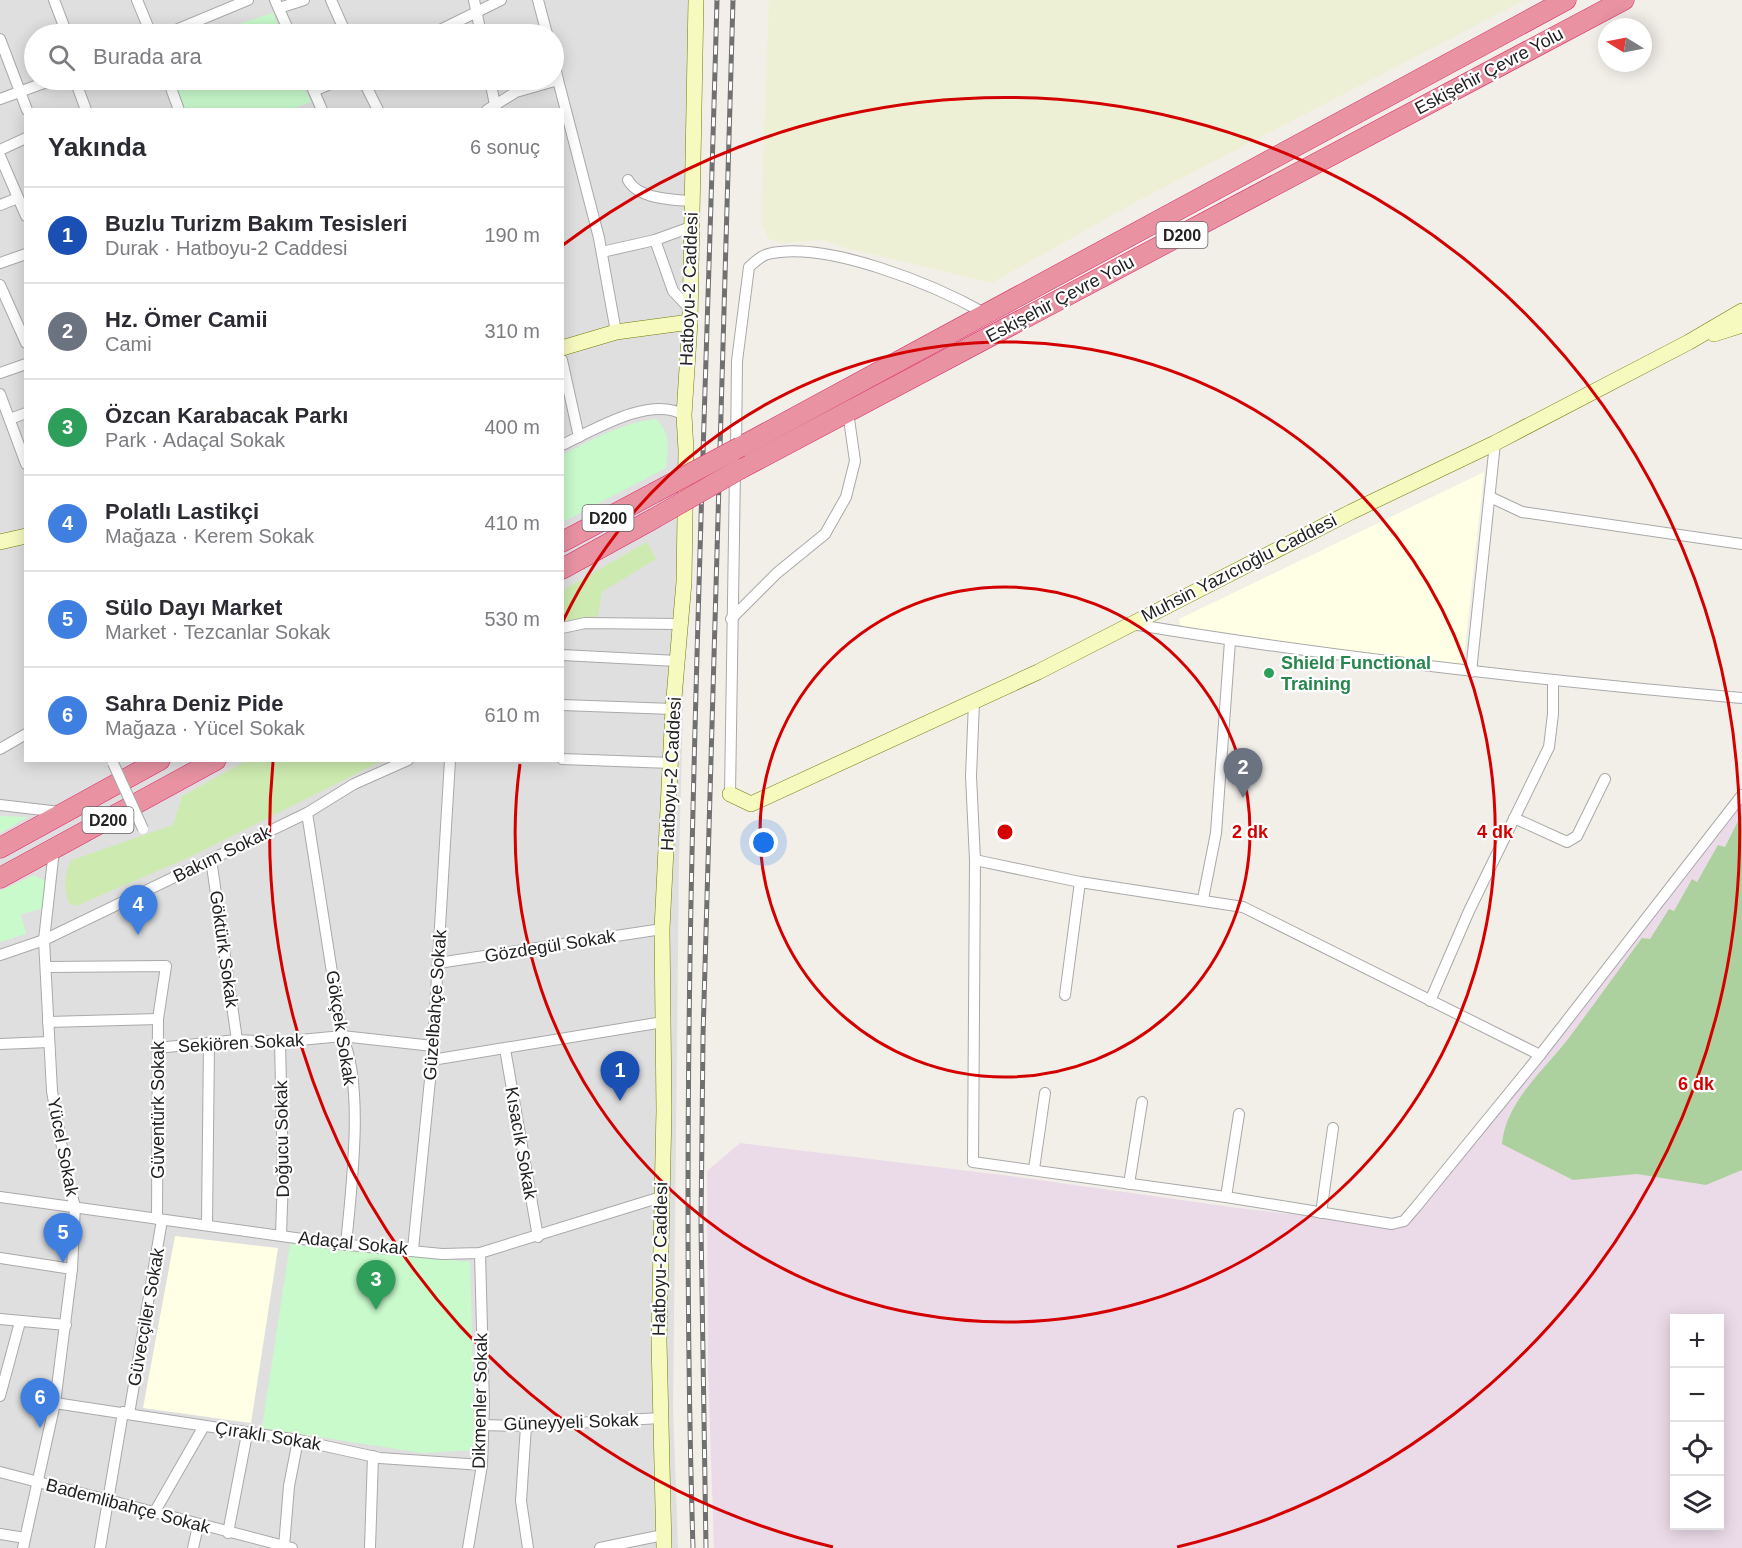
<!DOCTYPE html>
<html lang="tr">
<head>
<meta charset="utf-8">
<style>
  :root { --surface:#fff; --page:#f2f2f3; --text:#2b2b33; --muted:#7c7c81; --line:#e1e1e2; --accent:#111827 }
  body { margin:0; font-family:Arial,sans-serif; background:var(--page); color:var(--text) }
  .controls { position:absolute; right:18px; bottom:18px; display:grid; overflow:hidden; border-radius:0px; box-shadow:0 3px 15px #0003 }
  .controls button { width:54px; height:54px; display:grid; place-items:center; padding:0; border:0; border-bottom:2px solid var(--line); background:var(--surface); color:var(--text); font:30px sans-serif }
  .compass { position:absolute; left:1598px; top:18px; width:54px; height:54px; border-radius:50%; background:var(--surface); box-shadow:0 3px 15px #0003; rotate:280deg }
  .you { position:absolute; left:764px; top:843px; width:21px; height:21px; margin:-15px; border:4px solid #fff; border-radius:50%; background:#1a73e8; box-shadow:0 0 0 9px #1a73e833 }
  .badge { display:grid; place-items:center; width:39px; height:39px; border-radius:50%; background:var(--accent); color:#fff; font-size:20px; font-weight:700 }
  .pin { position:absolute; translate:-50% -50px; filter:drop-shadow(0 2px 3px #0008) }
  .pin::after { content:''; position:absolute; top:32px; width:21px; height:18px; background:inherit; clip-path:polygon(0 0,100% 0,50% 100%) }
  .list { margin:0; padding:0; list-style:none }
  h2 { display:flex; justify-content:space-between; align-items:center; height:78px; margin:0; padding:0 24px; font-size:26px }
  h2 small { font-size:20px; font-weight:400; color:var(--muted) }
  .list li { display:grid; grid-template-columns:39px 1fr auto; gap:18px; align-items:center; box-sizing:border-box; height:96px; padding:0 24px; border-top:2px solid var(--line) }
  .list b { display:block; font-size:22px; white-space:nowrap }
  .list p { margin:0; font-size:20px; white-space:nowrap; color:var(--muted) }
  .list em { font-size:20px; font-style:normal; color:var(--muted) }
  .icon { flex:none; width:33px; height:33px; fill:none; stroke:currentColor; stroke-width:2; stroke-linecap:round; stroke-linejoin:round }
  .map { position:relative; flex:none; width:1742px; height:1548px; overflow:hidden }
  .search { position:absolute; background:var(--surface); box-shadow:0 3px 15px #0003; left:24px; top:24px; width:540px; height:66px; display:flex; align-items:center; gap:15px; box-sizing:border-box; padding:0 21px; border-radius:33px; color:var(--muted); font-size:22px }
  .panel { position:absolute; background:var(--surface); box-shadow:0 3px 15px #0003; left:24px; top:108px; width:540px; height:654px; border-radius:0px }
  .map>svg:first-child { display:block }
</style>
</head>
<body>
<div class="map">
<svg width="1742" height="1548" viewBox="0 0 1742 1548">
  <rect width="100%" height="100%" fill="#f2efe9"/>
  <path fill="#e0dfdf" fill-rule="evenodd" d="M0,0H701L679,862L673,1408L678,1548H0ZM34,34H554V80H34ZM26,110H562V760H26Z"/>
  <path fill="#ebdbe8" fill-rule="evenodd" d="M1742,799V1548H714L708,1369L707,1171L740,1143L1010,1176L1238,1208L1403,1227ZM1674,1318H1720V1526H1674Z"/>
  <g fill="#ffffe5">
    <polygon points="1484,472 1463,666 1181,628 1179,619"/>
    <polygon points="175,1236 278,1248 251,1423 143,1408"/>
  </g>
  <polygon fill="#eef0d5" points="769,0 1525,0 1134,203 992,283 842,247 823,240 783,243 769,239 762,225 761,214"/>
  <g fill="#cdebb0">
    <polygon points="647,542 656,559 602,592 598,616 563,624 563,590"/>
    <path d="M246,761H382L192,856L76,906L69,903C63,889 64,872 72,860L173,825L182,796Z"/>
  </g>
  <path fill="#add19e" d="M1742,813V1170L1706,1185L1637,1174L1573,1180L1502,1144C1505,1103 1544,1070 1568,1039C1593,1006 1617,972 1642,938L1650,939L1669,909L1674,911L1692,879L1697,882L1718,845L1725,847Z"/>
  <g fill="#c8facc">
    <polygon points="273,13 282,34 207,34"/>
    <polygon points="172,80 301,80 311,102 292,109 184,109"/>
    <path d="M656,419C671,433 668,449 666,468L563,522V455C593,439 622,423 656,419Z"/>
    <polygon points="0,816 28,817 0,833"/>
    <polygon points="34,875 47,882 45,908 21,914 26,934 0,942 0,891"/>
    <polygon points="290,1244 470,1262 475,1450 422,1453 262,1428"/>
  </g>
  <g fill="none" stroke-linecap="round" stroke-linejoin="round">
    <defs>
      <g id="street">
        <polyline points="54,0 67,34"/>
        <polyline points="137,0 151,34"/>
        <polyline points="275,0 290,34"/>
        <polyline points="331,0 346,34"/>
        <polyline points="474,0 481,34"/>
        <polyline points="538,0 547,34"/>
        <polyline points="279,8 304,0"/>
        <polyline points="166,34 248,0"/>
        <polyline points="432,34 501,0"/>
        <polyline points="0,39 27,110"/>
        <polyline points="75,80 86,110"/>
        <polyline points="168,80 179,110"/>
        <polyline points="309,80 322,110"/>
        <polyline points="363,80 378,110"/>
        <polyline points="490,80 496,110"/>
        <polyline points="558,80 599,238 616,332"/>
        <polyline points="314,91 339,80"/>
        <polyline points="0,99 52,80"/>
        <polyline points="487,110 516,92 558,80 554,63"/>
        <polyline points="0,150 26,138"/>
        <polyline points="0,156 26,216"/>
        <path d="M628,180C638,199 673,200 692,201"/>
        <polyline points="0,205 18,198"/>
        <polyline points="655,240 691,227"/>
        <polyline points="602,252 655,240 673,291 689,308"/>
        <polyline points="0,263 26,254"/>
        <polyline points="0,285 26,343"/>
        <polyline points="562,360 579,437"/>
        <polyline points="0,373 26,364"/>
        <polyline points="0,394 26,464"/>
        <polyline points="10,419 26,413"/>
        <path d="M562,445C594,430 650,395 684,415"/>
        <path d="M736,452L737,361L749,267C755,262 760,256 768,254C826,240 935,285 986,314"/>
        <polyline points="1490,497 1522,512 1742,544"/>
        <polyline points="731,619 777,573 825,534 846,497 855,461 848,412"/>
        <path d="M1132,624C1334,658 1538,680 1742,698"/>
        <polyline points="562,628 585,623 679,624"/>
        <polyline points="562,655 677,661"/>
        <polyline points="1471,672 1495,443"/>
        <polyline points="974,702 971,776 975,860 973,1162 1226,1197 1392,1224 1404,1221 1416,1207 1540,1055 1742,795"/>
        <polyline points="562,705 673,709"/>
        <polyline points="0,749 26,734"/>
        <polyline points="562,759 671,763"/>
        <polyline points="730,794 735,471"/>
        <polyline points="0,805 60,812"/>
        <path d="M307,813L342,1036C365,1086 351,1189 346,1245"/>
        <polyline points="1514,818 1567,842 1577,836 1605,779"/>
        <polyline points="211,859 237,1040"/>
        <polyline points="975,860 1080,882 1243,907 1540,1055"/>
        <polyline points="1203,899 1216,833 1230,641"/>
        <polyline points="0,955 44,940 307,813 354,784 408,760"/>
        <polyline points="438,963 662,929"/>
        <polyline points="47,967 166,966 158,1019 157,1219"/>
        <polyline points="1065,995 1080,882"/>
        <polyline points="1430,1001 1469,911 1549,747 1553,714 1553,681"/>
        <polyline points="48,1022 158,1019"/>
        <polyline points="280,1042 283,1177 281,1235"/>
        <polyline points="0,1044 49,1042"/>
        <polyline points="157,1048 237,1040 280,1042 342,1036 433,1046"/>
        <polyline points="505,1049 538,1237"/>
        <polyline points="432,1060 663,1022"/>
        <polyline points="1034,1169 1045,1093"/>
        <polyline points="1129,1184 1142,1102"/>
        <polyline points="0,1197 339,1244 442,1254 480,1253 661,1197"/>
        <polyline points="1226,1197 1239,1114"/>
        <polyline points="1321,1213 1333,1128"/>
        <polyline points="207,1224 209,1043"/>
        <polyline points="413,1249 432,1060 450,760"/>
        <polyline points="0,1258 72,1269"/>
        <polyline points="0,1319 66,1325"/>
        <polyline points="0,1396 20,1322"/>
        <polyline points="55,1403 298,1440 380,1458 482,1465"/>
        <polyline points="129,1414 162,1220"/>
        <polyline points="482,1425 526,1426 660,1418"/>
        <polyline points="526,1426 521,1501 528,1548"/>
        <polyline points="0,1472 292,1548"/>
        <polyline points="154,1513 204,1426"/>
        <polyline points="228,1533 247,1434"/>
        <polyline points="0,1534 25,1538"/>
        <polyline points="284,1547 289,1486 298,1440"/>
        <polyline points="23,1548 55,1403 72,1269 75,1206 69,1187 52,1091 44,940 54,850"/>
        <polyline points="100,1548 123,1412"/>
        <polyline points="193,1548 198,1526"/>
        <polyline points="370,1548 373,1456"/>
        <polyline points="468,1548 482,1465 484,1405 480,1253"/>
        <polyline points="600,1548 663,1535"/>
      </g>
      <g id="secondary">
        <polyline points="1714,334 1742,325"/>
        <polyline points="562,348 616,332 690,322"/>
        <polyline points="0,542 26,536"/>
        <polyline points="730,794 751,804 1038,672 1351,512 1495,443 1689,342 1742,311"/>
        <polyline points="664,1548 659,1341 664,1110 662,929 673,709 684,582 686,450 684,415 690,322 696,0"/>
      </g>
      <g id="highway">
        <polyline points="740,447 1566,0"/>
        <polyline points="740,469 1624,0"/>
        <polyline points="562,542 654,493"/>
        <polyline points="562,569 653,519"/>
        <polyline points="0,848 160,760"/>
        <polyline points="0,878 216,760"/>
      </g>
    </defs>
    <use href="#street" stroke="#a9a9a9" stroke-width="12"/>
    <use href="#secondary" stroke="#707d05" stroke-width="16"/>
    <use href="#highway" stroke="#dc2a67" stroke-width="21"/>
    <use href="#street" stroke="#fff" stroke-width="10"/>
    <use href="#secondary" stroke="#f7fabf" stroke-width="15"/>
    <use href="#highway" stroke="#e892a2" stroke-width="20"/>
    <defs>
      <g id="rail">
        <path d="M693,1548C677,1032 703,516 717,0"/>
        <polyline points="706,1548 701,1225 703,1036 733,0"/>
      </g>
    </defs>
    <use href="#rail" stroke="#707070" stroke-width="5"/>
    <use href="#rail" stroke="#fff" stroke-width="3" stroke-dasharray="9" stroke-linecap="butt"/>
    <defs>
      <polyline id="street-bridge" points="113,763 143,829"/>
      <g id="highway-bridge">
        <polyline points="654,493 740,447"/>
        <polyline points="653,519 740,469"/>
      </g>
    </defs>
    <use href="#street-bridge" stroke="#a9a9a9" stroke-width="12" stroke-linecap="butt"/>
    <use href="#highway-bridge" stroke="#dc2a67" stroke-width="21" stroke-linecap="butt"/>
    <use href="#street-bridge" stroke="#fff" stroke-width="10"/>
    <use href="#highway-bridge" stroke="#e892a2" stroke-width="20"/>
  </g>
  <g fill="none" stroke="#d40000" stroke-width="3">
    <circle cx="1005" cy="832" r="245"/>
    <path d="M563 621A490 490 0 1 1 520 764"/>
    <path d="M833 1547A735 735 0 0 1 273 762M563 245A735 735 0 1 1 1177 1547"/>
  </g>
  <circle fill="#2e9e5b" stroke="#fff" stroke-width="2" cx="1269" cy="673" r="6"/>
  <g text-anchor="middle" stroke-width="4.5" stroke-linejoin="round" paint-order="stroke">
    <g fill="#fff" stroke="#646464" stroke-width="1.5">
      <rect x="1156.5" y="222" width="51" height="26" rx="4.5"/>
      <rect x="582.5" y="505" width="51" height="26" rx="4.5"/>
      <rect x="82.5" y="807" width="51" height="26" rx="4.5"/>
    </g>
    <g font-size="16" font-weight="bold" fill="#222">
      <text x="1182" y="241">D200</text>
      <text x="608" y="524">D200</text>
      <text x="108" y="826">D200</text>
    </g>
    <g font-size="18" fill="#222" stroke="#fff">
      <text transform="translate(1489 71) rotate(-28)" y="6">Eskişehir Çevre Yolu</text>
      <text transform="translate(689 289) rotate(-88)" y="6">Hatboyu-2 Caddesi</text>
      <text transform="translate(1060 299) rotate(-28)" y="6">Eskişehir Çevre Yolu</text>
      <text transform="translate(1239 568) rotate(-27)" y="6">Muhsin Yazıcıoğlu Caddesi</text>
      <text transform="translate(671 774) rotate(-87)" y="6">Hatboyu-2 Caddesi</text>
      <text transform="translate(222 854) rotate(-26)" y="6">Bakım Sokak</text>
      <text transform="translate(550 946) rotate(-9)" y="6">Gözdegül Sokak</text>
      <text transform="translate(224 949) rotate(82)" y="6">Göktürk Sokak</text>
      <text transform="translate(435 1005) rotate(-86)" y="6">Güzelbahçe Sokak</text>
      <text transform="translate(341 1028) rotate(81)" y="6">Gökçek Sokak</text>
      <text transform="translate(241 1043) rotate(-3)" y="6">Sekiören Sokak</text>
      <text transform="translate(158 1110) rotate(-90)" y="6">Güventürk Sokak</text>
      <text transform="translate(282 1139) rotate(-91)" y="6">Doğucu Sokak</text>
      <text transform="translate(521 1143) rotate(80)" y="6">Kısacık Sokak</text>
      <text transform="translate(63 1147) rotate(79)" y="6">Yücel Sokak</text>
      <text transform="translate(353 1243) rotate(6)" y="6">Adaçal Sokak</text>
      <text transform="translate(660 1259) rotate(-89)" y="6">Hatboyu-2 Caddesi</text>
      <text transform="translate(146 1317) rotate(-80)" y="6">Güvecçiler Sokak</text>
      <text transform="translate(480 1401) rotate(-89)" y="6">Dikmenler Sokak</text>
      <text transform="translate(571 1422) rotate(-2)" y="6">Güneyyeli Sokak</text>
      <text transform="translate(268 1436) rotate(9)" y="6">Çıraklı Sokak</text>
      <text transform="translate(128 1506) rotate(15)" y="6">Bademlibahçe Sokak</text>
    </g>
    <g font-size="18" font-weight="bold" fill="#27864d" stroke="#fff" text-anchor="start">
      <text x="1281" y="669">Shield Functional<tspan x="1281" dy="21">Training</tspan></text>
    </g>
  </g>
  <circle cx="1005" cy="832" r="9" fill="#d40000" stroke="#fff" stroke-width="3"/>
  <g font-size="18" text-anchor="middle" font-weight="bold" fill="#d40000" stroke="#fff" stroke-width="4.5" stroke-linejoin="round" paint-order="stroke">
    <text x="1250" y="838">2 dk</text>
    <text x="1495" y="838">4 dk</text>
    <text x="1696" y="1090">6 dk</text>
  </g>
</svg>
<div class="controls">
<button>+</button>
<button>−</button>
<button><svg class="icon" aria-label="locate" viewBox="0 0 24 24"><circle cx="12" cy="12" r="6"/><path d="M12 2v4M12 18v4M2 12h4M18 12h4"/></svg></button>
<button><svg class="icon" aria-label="layers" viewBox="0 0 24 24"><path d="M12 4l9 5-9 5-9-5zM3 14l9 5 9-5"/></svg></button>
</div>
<svg class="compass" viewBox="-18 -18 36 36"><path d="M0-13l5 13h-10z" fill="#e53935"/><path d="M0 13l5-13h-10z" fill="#7c7c81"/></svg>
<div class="you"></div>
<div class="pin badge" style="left:620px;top:1101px;background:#1a4fb4">1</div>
<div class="pin badge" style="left:1243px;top:798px;background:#6b7280">2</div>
<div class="pin badge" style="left:376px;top:1310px;background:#2e9e5b">3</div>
<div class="pin badge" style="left:138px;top:935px;background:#3f7fe0">4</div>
<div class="pin badge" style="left:63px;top:1263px;background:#3f7fe0">5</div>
<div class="pin badge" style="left:40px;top:1428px;background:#3f7fe0">6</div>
<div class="search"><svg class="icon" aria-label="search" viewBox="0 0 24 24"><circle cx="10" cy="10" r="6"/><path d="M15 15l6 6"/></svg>Burada ara</div>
<section class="panel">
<h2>Yakında<small>6 sonuç</small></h2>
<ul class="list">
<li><span class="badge" style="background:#1a4fb4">1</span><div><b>Buzlu Turizm Bakım Tesisleri</b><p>Durak · Hatboyu-2 Caddesi</p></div><em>190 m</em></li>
<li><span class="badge" style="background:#6b7280">2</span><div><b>Hz. Ömer Camii</b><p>Cami</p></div><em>310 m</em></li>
<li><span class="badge" style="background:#2e9e5b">3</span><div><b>Özcan Karabacak Parkı</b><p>Park · Adaçal Sokak</p></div><em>400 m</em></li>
<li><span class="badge" style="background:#3f7fe0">4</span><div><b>Polatlı Lastikçi</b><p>Mağaza · Kerem Sokak</p></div><em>410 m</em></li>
<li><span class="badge" style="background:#3f7fe0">5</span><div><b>Sülo Dayı Market</b><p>Market · Tezcanlar Sokak</p></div><em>530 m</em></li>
<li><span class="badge" style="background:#3f7fe0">6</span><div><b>Sahra Deniz Pide</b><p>Mağaza · Yücel Sokak</p></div><em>610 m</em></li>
</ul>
</section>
</div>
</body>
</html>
